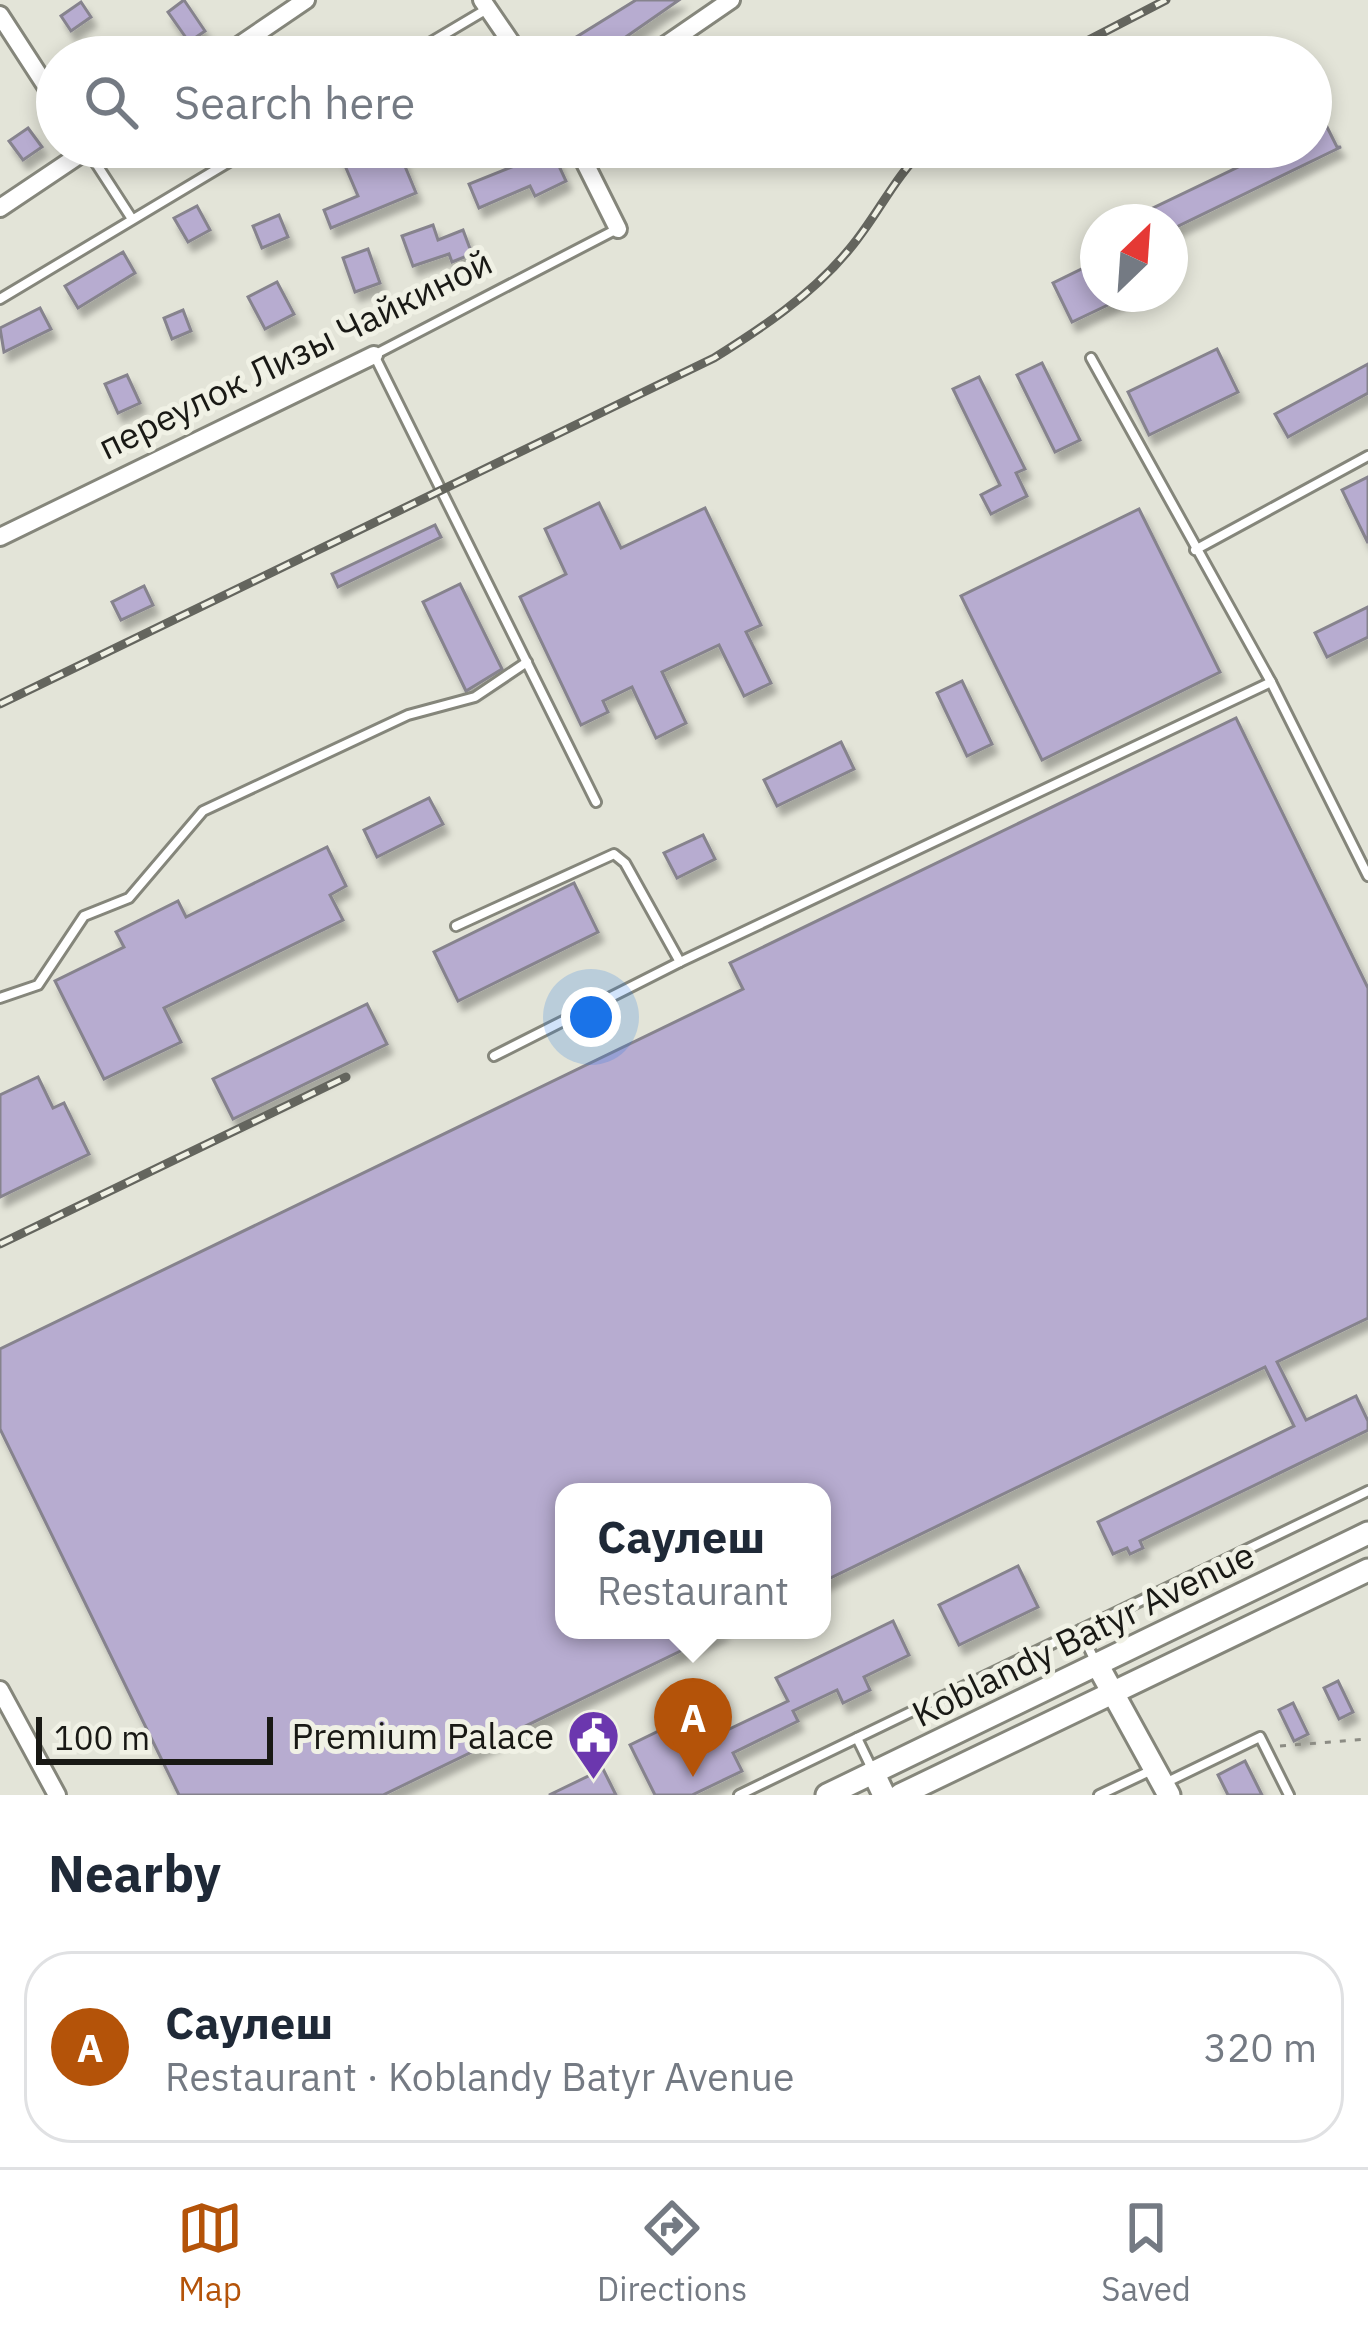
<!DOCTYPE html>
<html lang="en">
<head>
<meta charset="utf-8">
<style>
  :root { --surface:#fff; --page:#f2f2f3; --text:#1f2937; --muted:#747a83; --line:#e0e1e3; --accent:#b45309 }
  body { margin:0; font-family:"IBM Plex Sans",sans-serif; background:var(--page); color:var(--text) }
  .compass { position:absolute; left:1080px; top:204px; width:108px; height:108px; border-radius:50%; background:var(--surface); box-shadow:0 6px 18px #0003; rotate:25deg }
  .scale { position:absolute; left:36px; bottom:30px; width:237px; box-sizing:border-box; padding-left:12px; border:6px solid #191915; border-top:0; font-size:33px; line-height:42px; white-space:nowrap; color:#191915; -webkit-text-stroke:9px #f0f1e5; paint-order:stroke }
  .you { position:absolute; left:591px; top:1017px; width:42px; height:42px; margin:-30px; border:9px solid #fff; border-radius:50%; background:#1a73e8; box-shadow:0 0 0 18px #1a73e833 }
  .badge { display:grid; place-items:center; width:78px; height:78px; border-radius:50%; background:var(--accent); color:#fff; font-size:39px; font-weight:700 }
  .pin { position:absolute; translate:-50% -99px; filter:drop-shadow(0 3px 6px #0008) }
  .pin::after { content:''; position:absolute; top:63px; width:42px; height:36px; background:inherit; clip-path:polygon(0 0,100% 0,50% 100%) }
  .popup { position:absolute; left:555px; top:1483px; width:276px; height:156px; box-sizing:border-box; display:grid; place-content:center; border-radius:24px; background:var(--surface); filter:drop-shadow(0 3px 9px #0005); font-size:39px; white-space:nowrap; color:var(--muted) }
  .popup b { font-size:45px; color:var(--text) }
  .popup::after { content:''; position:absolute; left:50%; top:100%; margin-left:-24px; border:24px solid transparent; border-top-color:var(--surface) }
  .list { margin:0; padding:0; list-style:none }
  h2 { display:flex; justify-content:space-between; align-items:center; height:156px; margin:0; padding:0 48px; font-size:51px }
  h2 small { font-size:39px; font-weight:400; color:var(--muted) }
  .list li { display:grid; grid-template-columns:78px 1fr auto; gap:36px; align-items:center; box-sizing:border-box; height:192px; margin:0 24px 24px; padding:0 24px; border:3px solid var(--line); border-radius:48px }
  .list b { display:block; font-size:45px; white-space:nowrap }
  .list p { margin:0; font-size:39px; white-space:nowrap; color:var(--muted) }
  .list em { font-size:39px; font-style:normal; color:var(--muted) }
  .icon { flex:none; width:66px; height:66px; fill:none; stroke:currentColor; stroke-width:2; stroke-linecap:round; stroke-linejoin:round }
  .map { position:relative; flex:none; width:1368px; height:1795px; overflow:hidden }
  .search { position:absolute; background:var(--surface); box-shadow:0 6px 18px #0003; left:36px; right:36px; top:36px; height:132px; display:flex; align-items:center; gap:30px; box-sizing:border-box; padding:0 42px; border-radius:66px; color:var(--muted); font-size:45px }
  .sheet { height:372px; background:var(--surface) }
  nav { display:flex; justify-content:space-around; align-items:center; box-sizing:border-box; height:168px; border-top:3px solid var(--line); background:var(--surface); font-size:33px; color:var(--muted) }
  nav a { display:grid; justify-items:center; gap:6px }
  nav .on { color:var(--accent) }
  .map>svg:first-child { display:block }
</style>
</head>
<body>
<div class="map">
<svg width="1368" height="1795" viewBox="0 0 1368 1795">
  <defs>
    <filter id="shadow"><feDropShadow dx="5" dy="9" stdDeviation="3" flood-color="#0004"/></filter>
  </defs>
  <rect width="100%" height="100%" fill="#e3e4d8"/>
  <g fill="#b7acd0" stroke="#86838d" stroke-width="3" filter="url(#shadow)">
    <polygon points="184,0 205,31 189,42 168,12"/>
    <polygon points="636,0 679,0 597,57 563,57 557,49"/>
    <polygon points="81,2 91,17 71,31 61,16"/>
    <polygon points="1326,125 1337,147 1341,147 1170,230 1170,222 1160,222 1153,208 1280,147 1311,147 1311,132"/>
    <polygon points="28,128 42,147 23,160 9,141"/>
    <polygon points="337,147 397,147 416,193 331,228 324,210 358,196"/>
    <polygon points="552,151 566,181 535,196 530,186 479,208 469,184"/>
    <polygon points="197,206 210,230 188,242 174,218"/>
    <polygon points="279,215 288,237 262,248 253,226"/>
    <polygon points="433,225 438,240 463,230 472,254 452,262 449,254 413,266 402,236"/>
    <polygon points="368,249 380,283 355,292 343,258"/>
    <polygon points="123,252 135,273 78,308 65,286"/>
    <polygon points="1098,261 1098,294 1131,294 1072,322 1053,283"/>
    <polygon points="277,282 294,314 265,329 248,297"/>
    <polygon points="40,308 51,329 4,352 0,328"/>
    <polygon points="183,310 191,331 172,339 164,318"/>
    <polygon points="1217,349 1238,392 1149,435 1128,392"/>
    <polygon points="1042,363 1080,440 1055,452 1017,375"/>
    <polygon points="1368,364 1368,393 1288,437 1275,414"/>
    <polygon points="127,375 140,403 118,413 105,384"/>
    <polygon points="979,377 1025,469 1016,473 1027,496 991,514 981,495 1000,485 953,389"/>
    <polygon points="1368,477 1368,543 1342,490"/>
    <polygon points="599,503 621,548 705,508 761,625 746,632 771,683 744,696 719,645 662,672 686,723 656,738 632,687 603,701 608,712 581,725 520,597 566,574 545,529"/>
    <polygon points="1139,509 1220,672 1042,760 961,596"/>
    <polygon points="435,525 441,537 338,587 332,574"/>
    <polygon points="460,584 502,669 466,691 423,602"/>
    <polygon points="144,586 153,605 121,620 112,602"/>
    <polygon points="1368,607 1368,637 1327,657 1315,633"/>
    <polygon points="962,681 992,744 967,756 937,693"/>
    <polygon points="1236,718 1368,988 1368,1318 1277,1362 1306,1420 1356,1396 1368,1421 1368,1430 1140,1541 1143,1548 1130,1554 1127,1548 1113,1554 1098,1522 1294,1426 1265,1367 822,1582 822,1492 564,1492 564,1630 724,1630 383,1795 179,1795 0,1429 0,1349 743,989 730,963"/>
    <polygon points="841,742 854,769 777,806 764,780"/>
    <polygon points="429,798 443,824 377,857 364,830"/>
    <polygon points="703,835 715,859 677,878 664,853"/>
    <polygon points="327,847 346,886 330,895 343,920 164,1008 181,1042 104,1079 55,981 124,947 116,932 178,901 186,917"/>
    <polygon points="574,883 598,932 458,1001 434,952"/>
    <polygon points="367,1004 387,1044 233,1119 213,1079"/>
    <polygon points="38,1077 53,1108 64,1103 89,1154 0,1197 0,1095"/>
    <polygon points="1018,1566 1038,1607 959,1645 939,1605"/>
    <polygon points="893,1621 909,1655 864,1677 870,1690 843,1703 837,1690 793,1711 798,1721 733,1753 742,1771 692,1795 655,1795 630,1745 710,1706 723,1732 788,1701 776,1678"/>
    <polygon points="1338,1681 1353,1712 1339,1719 1324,1688"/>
    <polygon points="1293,1703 1308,1734 1294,1741 1279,1710"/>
    <polygon points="1245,1761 1262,1795 1228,1795 1218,1775"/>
    <polygon points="603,1769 616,1795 549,1795"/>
  </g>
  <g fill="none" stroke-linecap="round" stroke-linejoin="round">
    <defs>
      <g id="service">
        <polyline points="406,57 487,9"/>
        <polyline points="88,151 132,219"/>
        <polyline points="0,299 254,147"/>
        <polyline points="1091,358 1271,682 1368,876"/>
        <polyline points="1195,550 1368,456"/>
        <polyline points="596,802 374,355 617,229"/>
        <polyline points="456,926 614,854 625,863 680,962"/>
        <polyline points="0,998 38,985 84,916 129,898 203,811 408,715 475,697 527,662"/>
        <polyline points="494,1056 680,962 1271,682"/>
        <polyline points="1080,1630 1096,1663"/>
        <polyline points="857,1738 873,1771"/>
        <polyline points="1165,1783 1260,1737 1289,1795"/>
        <polyline points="739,1795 1368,1491"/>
        <polyline points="1099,1795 1152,1770"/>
      </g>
      <g id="minor">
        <polyline points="482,0 521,57"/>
        <polyline points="0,15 57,103"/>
        <polyline points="222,57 306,0"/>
        <polyline points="648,57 731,0"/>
        <polyline points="577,147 618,229"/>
        <polyline points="0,208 91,147"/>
        <polyline points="0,537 374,355"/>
        <polyline points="0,1690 57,1795"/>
      </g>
      <g id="tertiary">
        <polyline points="1097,1664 1169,1795"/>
        <polyline points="873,1772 884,1795"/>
        <polyline points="827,1795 1368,1533"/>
        <polyline points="900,1795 1368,1570"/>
      </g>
    </defs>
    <use href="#service" stroke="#85867b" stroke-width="14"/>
    <use href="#minor" stroke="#85867b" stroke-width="22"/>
    <use href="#tertiary" stroke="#85867b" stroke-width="27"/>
    <polyline stroke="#8c8c84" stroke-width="3" stroke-dasharray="6 9" stroke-linecap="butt" points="1280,1746 1368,1739"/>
    <use href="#service" stroke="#fff" stroke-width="8"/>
    <use href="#minor" stroke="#fff" stroke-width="16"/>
    <use href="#tertiary" stroke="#fff" stroke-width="21"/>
    <defs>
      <g id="rail">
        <polyline points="1056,57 1166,0"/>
        <path d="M0,704L714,358C762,328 810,296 847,252C876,219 893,178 926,147"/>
        <polyline points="0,1244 346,1077"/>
      </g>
    </defs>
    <use href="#rail" stroke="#64655e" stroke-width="9"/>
    <use href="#rail" stroke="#f0f1e5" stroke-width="4.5" stroke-dasharray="14" stroke-linecap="butt"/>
  </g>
  <defs>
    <symbol id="civic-pin" viewBox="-11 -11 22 30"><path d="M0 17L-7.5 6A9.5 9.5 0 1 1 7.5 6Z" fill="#6b37ae" stroke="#f0f1e5"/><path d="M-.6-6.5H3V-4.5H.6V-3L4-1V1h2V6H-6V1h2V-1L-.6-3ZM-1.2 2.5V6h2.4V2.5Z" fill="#fff"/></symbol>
  </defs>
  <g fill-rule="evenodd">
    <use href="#civic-pin" x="564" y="1706" width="59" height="81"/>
  </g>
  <g text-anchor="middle" stroke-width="10" stroke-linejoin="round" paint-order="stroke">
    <g font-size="36" fill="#191915" stroke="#f0f1e5">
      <text transform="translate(295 354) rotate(-26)" y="13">переулок Лизы Чайкиной</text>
      <text transform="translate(1083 1634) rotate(-26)" y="13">Koblandy Batyr Avenue</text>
    </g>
    <g font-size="36" fill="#191915" stroke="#f0f1e5" text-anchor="end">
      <text x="554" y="1749">Premium Palace</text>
    </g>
  </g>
</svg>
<svg class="compass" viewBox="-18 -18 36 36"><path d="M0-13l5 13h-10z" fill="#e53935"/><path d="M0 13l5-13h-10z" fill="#747a83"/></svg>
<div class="scale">100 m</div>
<div class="you"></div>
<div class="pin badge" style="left:693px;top:1777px">A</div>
<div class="popup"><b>Саулеш</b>Restaurant</div>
<div class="search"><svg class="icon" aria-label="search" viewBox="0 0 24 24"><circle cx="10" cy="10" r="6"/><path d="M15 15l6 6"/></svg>Search here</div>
</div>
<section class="sheet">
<h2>Nearby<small></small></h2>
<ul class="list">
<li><span class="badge">A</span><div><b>Саулеш</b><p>Restaurant · Koblandy Batyr Avenue</p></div><em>320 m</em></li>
</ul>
</section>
<nav>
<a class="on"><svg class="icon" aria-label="map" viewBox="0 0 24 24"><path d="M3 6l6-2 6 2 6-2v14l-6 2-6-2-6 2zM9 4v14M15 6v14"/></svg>Map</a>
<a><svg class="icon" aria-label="directions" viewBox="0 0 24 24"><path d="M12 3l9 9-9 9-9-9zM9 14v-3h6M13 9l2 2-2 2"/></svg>Directions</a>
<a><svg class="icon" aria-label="saved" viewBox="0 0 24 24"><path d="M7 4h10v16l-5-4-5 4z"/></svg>Saved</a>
</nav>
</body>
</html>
